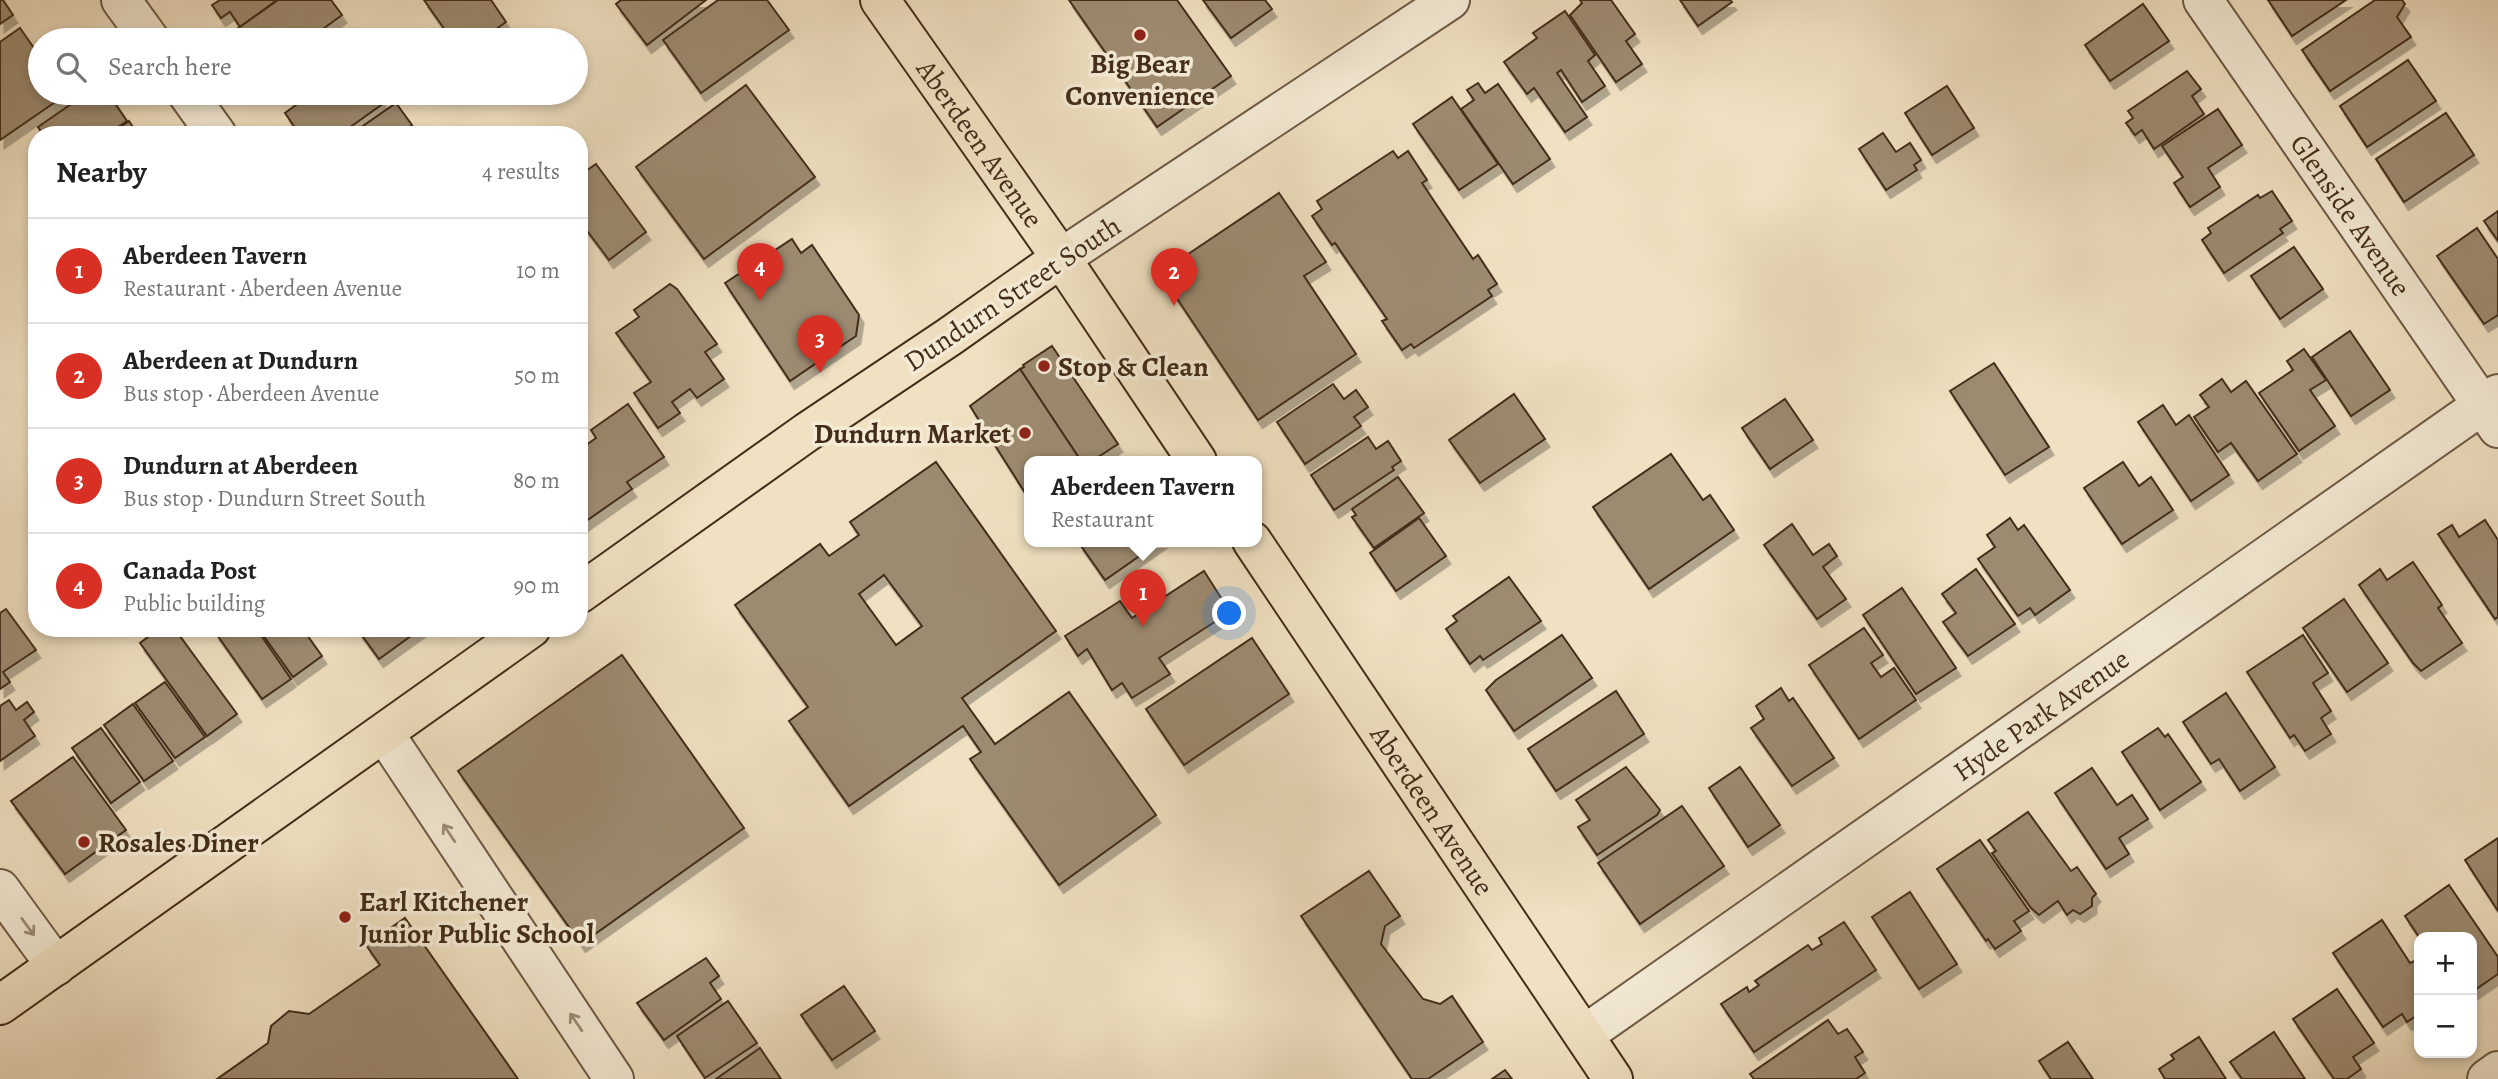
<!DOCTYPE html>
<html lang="en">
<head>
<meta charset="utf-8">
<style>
  :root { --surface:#fff; --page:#f2f2f2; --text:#222; --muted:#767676; --line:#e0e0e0; --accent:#d93025 }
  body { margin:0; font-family:Alegreya,serif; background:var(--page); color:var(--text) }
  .controls { position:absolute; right:21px; bottom:21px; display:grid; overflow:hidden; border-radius:14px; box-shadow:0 4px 10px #0003 }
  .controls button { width:63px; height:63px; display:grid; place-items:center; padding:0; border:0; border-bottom:2px solid var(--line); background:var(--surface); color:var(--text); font:35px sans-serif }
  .you { position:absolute; left:1230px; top:614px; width:24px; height:24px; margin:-18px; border:5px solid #fff; border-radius:50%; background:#1a73e8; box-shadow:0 0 0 10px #1a73e833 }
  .badge { display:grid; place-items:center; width:46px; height:46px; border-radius:50%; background:var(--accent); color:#fff; font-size:23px; font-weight:700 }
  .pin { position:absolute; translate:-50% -58px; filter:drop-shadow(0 2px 4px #0008) }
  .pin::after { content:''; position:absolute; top:37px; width:24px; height:21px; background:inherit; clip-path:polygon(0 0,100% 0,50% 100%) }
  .popup { position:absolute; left:1024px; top:456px; width:238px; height:91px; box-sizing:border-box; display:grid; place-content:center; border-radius:14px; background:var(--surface); filter:drop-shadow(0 2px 5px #0005); font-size:23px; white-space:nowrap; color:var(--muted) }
  .popup b { font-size:26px; color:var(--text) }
  .popup::after { content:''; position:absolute; left:50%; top:100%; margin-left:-14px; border:14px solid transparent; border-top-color:var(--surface) }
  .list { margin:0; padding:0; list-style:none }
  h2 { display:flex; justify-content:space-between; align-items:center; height:91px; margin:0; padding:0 28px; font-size:30px }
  h2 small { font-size:23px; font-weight:400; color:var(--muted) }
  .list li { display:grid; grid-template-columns:46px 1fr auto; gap:21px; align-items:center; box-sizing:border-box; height:105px; padding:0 28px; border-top:2px solid var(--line) }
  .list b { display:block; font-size:26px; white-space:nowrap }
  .list p { margin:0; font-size:23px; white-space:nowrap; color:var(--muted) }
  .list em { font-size:23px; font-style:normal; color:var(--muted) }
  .icon { flex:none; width:38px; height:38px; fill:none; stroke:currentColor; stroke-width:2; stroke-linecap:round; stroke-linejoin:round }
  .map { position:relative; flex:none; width:2498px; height:1079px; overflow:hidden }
  .search { position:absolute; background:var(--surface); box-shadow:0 4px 10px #0003; left:28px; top:28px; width:560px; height:77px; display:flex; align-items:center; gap:18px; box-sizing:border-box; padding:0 24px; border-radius:38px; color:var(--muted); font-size:26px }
  .panel { position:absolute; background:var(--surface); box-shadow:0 4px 10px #0003; left:28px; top:126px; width:560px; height:511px; border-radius:28px }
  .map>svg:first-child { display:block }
</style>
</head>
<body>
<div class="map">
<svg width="2498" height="1079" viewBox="0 0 2498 1079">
  <defs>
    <filter id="shadow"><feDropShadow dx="4.5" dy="8" stdDeviation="0" flood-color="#0004"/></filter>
  </defs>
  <rect width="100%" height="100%" fill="#f0e1c2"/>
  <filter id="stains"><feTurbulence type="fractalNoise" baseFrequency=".00286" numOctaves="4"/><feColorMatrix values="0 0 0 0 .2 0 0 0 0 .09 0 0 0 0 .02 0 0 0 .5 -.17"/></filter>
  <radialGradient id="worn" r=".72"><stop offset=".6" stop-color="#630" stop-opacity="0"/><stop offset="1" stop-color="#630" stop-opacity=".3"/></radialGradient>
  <g fill="#9d8b71" stroke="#432d1a" stroke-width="2" fill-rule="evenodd" filter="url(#shadow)">
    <polygon points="0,0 3,0 13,15 0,24"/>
    <polygon points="220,0 277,0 240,27 230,12 221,18 212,5"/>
    <polygon points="278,0 331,0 342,15 308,40 230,40 227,36"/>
    <polygon points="424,0 491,0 506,22 481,40 452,40"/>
    <polygon points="621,0 706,0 647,45 616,4"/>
    <polygon points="718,0 767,0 789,30 701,93 663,40"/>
    <polygon points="1069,0 1177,0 1231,76 1157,127"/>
    <polygon points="1203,0 1265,0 1272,9 1231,38"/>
    <polygon points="1580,0 1611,0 1635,34 1626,41 1642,64 1616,82 1570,15 1582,3"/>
    <polygon points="1680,0 1730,0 1732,2 1698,26"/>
    <polygon points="2268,0 2346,0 2292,36"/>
    <polygon points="2375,0 2402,0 2405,4 2397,17 2411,37 2330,91 2302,50"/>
    <polygon points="2143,4 2169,41 2110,81 2085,45"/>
    <polygon points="1565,11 1595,55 1588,61 1605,86 1582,102 1561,70 1557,73 1587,117 1565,132 1534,88 1527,94 1504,62 1537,38 1533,33"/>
    <polygon points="20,28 34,48 40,44 40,93 67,94 0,140 0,42"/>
    <polygon points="2408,60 2436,101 2367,147 2340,106"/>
    <polygon points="2187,71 2201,89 2192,96 2204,114 2154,149 2142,130 2135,135 2126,123 2133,118 2128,111"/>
    <polygon points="1478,83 1485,93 1498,84 1550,159 1513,184 1461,109 1474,100 1467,90"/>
    <polygon points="746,85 815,177 704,259 636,167"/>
    <polygon points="1947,86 1974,128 1932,155 1905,113"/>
    <polygon points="87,93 108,93 127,121 106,135 43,135 38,127"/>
    <polygon points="312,93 377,93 384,103 339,135 300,135 285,113"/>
    <polygon points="1452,97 1498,164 1459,190 1413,124"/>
    <polygon points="396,103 412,125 399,135 350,135"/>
    <polygon points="2218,109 2242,145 2208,168 2220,187 2190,207 2174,183 2183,177 2162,146"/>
    <polygon points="2446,113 2474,155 2404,202 2376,159"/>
    <polygon points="129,121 138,135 109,135"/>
    <polygon points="1883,133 1896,152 1910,143 1921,160 1914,165 1917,170 1886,190 1859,149"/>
    <polygon points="1393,151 1398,158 1408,151 1427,180 1422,183 1473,259 1478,255 1497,284 1488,290 1492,296 1414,348 1411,344 1402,350 1382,321 1387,319 1335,243 1332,245 1312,216 1322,209 1317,201"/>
    <polygon points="596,164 646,232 609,260 579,220 579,176"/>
    <polygon points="2272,191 2292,221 2280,229 2283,233 2224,273 2202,240 2211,233 2208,228 2258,195 2260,198"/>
    <polygon points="1279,193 1326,262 1304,276 1356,354 1258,420 1160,273"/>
    <polygon points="2498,211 2498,241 2484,221"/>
    <polygon points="2477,228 2498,259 2498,315 2484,324 2437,256"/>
    <polygon points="792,239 801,253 812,245 859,315 856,336 790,381 725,283"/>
    <polygon points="2294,247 2323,289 2280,319 2251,276"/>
    <polygon points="670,284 677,289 717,344 705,352 724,379 697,398 690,389 672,402 680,413 658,428 634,393 651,382 616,333 639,317 634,310"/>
    <polygon points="2350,331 2390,390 2351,416 2312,357"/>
    <polygon points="1052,346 1118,444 1092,461 1081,461 1020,369 1024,367 1023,365"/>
    <polygon points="2304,349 2326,380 2310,390 2335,426 2299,451 2259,393 2293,370 2287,361"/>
    <polygon points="1994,363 2049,447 2005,475 1950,391"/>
    <polygon points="1020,369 1081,461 1029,461 1029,499 970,406"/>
    <polygon points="2222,379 2231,392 2246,381 2297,454 2258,481 2231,443 2218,452 2194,417 2209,407 2200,395"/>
    <polygon points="1333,384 1344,399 1356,390 1368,407 1354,417 1361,426 1305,464 1277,422"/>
    <polygon points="1514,394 1545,439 1480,483 1449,440"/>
    <polygon points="1785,399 1813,440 1770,469 1742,428"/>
    <polygon points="628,404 664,457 627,482 632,489 579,526 579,450 596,438 591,430"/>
    <polygon points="2163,405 2176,425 2189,415 2229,475 2191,501 2138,422"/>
    <polygon points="1368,437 1376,449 1388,441 1401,461 1392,467 1394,470 1334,510 1311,475"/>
    <polygon points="1671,454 1703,500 1710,495 1734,530 1649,589 1593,507"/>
    <path d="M936,462L1056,631L962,698L995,744L1069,692L1156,815L1059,885L970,759L981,752L963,726L849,806L789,721L808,707L735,605L820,544L829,556L859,535L850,522ZM884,575L922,626L896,645L859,594Z"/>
    <polygon points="2123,462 2139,486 2151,477 2173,510 2122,544 2084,488"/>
    <polygon points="1398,477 1424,513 1374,548 1352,517 1356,515 1352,509"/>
    <polygon points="1419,518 1446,556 1396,591 1370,553"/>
    <polygon points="2010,518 2018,530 2024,525 2070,590 2035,615 2030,608 2018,616 1978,559 1995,547 1987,535"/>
    <polygon points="2485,520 2498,540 2498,617 2495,619 2438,534 2452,525 2459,537"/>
    <polygon points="1792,524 1813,555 1829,544 1837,556 1823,567 1846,599 1817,619 1764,545"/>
    <polygon points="1082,541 1161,541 1105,580 1079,543"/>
    <polygon points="2413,562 2442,605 2438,608 2462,643 2421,671 2413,663 2359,585 2380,569 2387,580"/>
    <polygon points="1976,569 2015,624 1968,656 1943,622 1956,613 1942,594"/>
    <polygon points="1204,571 1230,612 1159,658 1170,674 1132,698 1122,683 1112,690 1087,649 1078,656 1065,636 1120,601 1132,618"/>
    <polygon points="1509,577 1541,621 1483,660 1480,656 1470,664 1446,629 1457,621 1453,616"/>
    <polygon points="1902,588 1956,668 1916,694 1863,615"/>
    <polygon points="2344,599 2388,663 2347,692 2303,628"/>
    <polygon points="6,609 36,650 3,672 10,682 0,689 0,613"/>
    <polygon points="160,628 174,628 237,714 207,736 140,643"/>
    <polygon points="221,628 230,628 234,634 241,628 256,628 291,679 262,699 215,632"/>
    <polygon points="258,628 302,628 322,656 293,677"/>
    <polygon points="360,628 422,628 379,659 358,630"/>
    <polygon points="1864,628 1883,655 1871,663 1881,677 1894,668 1916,700 1859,739 1809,665"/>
    <polygon points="1562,635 1592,678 1514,731 1486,690 1496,680"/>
    <polygon points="2303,635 2328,673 2313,683 2331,711 2321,718 2331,734 2305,751 2294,735 2290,738 2247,672"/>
    <polygon points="1252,638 1289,694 1184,765 1146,709"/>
    <polygon points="622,655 744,828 581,944 458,771"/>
    <polygon points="165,682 205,737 175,758 135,703"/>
    <polygon points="1781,688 1789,701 1793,698 1834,758 1792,786 1751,728 1764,719 1756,706"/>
    <polygon points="1616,691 1644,734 1556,791 1528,749"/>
    <polygon points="2226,693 2275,767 2240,791 2219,759 2211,764 2183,722"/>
    <polygon points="9,700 16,710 27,702 34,712 24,720 35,736 0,761 0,706"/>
    <polygon points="133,704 173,761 144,781 104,725"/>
    <polygon points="101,728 140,782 111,803 72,748"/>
    <polygon points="2158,728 2165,737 2168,734 2201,782 2160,810 2122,752"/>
    <polygon points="73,757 126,830 65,874 11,801"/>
    <polygon points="1626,767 1660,810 1657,815 1597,855 1578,827 1590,820 1576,800"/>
    <polygon points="1740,767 1780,825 1748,847 1709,788"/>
    <polygon points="2092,768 2117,805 2132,795 2148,819 2119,838 2129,854 2106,869 2055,793"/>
    <polygon points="1682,806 1724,866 1640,924 1598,863"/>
    <polygon points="2028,812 2071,871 2077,867 2096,894 2092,898 2092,906 2080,914 2073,910 2067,915 2058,901 2039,915 2031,908 1992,853 1996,851 1988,840"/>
    <polygon points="2498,838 2498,911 2465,860"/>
    <polygon points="1980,840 2029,911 2014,921 2021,931 1995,949 1988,939 1986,941 1937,869"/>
    <polygon points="1369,871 1400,916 1385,926 1381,944 1423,999 1440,1004 1452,996 1483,1042 1428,1079 1412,1079 1301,916"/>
    <polygon points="2449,885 2498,957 2498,974 2472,992 2472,937 2419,937 2405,916"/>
    <polygon points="1910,892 1957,964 1919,989 1872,917"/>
    <polygon points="405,918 518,1079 217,1079 268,1043 271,1026 289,1011 309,1014 380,965 366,945"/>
    <polygon points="2382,920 2410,963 2419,959 2419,1014 2407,1022 2402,1014 2383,1027 2333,953"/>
    <polygon points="1844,922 1876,970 1754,1052 1721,1004 1747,987 1749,992 1759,985 1755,981 1808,945 1812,950 1822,944 1819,938"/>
    <polygon points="706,958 719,976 710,983 721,999 664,1040 637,1003"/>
    <polygon points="844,986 875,1031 832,1060 801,1015"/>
    <polygon points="2337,989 2374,1043 2353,1057 2361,1069 2347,1079 2334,1079 2293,1019"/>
    <polygon points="728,1001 757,1043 705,1078 677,1036"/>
    <polygon points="1828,1020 1838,1034 1847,1029 1863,1052 1855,1057 1865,1073 1856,1079 1754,1079 1750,1074"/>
    <polygon points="2274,1032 2305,1079 2242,1079 2230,1062"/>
    <polygon points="2199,1037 2226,1079 2165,1079 2159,1069 2174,1059 2171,1055"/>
    <polygon points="2068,1042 2093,1079 2051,1079 2039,1061"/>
    <polygon points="760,1048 781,1079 716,1079"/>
    <polygon points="1505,1070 1512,1079 1492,1079"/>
  </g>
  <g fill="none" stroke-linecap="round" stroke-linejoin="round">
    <defs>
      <g id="minor">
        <polyline points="121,0 150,40"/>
        <path id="s1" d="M2203,0L2498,428"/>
        <polyline points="187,93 217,135"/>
        <polyline points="1061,258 1450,0"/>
        <polyline points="384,733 614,1079"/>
        <polyline points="0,889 56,966"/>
        <path id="s2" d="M1584,1035L2498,394"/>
        <polyline points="2487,1079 2498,1071"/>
      </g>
      <g id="major">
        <path id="s3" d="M880,0L1061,258L1197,461"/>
        <path id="s4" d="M1252,541L1613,1079"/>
        <polyline points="579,594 807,432 949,337 1061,258"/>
        <polyline points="0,1005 531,628"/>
      </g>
    </defs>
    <use href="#minor" stroke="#6e5a44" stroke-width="42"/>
    <use href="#major" stroke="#432d1a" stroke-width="42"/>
    <use href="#minor" stroke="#f5ecd7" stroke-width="38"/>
    <use href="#major" stroke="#f0e1c2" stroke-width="38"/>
  </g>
  <defs><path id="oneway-shaft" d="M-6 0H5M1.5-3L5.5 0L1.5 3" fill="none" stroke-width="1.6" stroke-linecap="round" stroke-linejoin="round" transform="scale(1.75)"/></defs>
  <g stroke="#9c8c78">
    <use href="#oneway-shaft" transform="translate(449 833) rotate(-124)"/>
    <use href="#oneway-shaft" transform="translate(28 927) rotate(54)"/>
    <use href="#oneway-shaft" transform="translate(576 1022) rotate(-124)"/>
  </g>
  <g fill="#8f2418" stroke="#f5ecd7" stroke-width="2.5">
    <circle cx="1140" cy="35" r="7"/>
    <circle cx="1044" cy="366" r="7"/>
    <circle cx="1025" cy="433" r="7"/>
    <circle cx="84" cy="842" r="7"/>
    <circle cx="345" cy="917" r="7"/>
  </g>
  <g text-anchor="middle" stroke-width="7" stroke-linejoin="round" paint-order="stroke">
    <g font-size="28" font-weight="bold" fill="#432d1a" stroke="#f5ecd7" text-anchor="start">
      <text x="1140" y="73" text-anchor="middle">Big Bear<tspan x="1140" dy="32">Convenience</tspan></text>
      <text x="1058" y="376">Stop &amp; Clean</text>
      <text x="1011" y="443" text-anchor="end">Dundurn Market</text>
      <text x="98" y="852">Rosales Diner</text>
      <text x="359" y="911">Earl Kitchener<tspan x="359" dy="32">Junior Public School</tspan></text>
    </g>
    <g font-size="28" fill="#432d1a" stroke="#f5ecd7">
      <text dy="10" stroke="none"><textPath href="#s3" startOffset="175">Aberdeen Avenue</textPath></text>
      <text dy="10" stroke="none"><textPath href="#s1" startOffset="261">Glenside Avenue</textPath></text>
      <text transform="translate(1012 293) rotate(-34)" y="10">Dundurn Street South</text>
      <text dy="10" stroke="none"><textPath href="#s2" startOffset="558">Hyde Park Avenue</textPath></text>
      <text dy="10" stroke="none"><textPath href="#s4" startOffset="324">Aberdeen Avenue</textPath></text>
    </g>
  </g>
  <rect width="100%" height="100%" filter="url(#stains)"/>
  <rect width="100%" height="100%" fill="url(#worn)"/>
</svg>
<div class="controls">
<button>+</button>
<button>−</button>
</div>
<div class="you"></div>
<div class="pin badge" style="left:1143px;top:627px">1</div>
<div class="popup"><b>Aberdeen Tavern</b>Restaurant</div>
<div class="pin badge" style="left:1174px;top:306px">2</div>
<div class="pin badge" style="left:820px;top:373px">3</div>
<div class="pin badge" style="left:760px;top:301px">4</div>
<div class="search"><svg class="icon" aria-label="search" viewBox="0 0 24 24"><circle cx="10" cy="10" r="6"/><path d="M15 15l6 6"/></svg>Search here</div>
<section class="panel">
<h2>Nearby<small>4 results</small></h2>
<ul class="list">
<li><span class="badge">1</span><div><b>Aberdeen Tavern</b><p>Restaurant · Aberdeen Avenue</p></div><em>10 m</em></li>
<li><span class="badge">2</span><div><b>Aberdeen at Dundurn</b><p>Bus stop · Aberdeen Avenue</p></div><em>50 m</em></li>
<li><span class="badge">3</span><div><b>Dundurn at Aberdeen</b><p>Bus stop · Dundurn Street South</p></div><em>80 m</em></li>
<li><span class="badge">4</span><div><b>Canada Post</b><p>Public building</p></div><em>90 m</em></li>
</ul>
</section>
</div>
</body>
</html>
